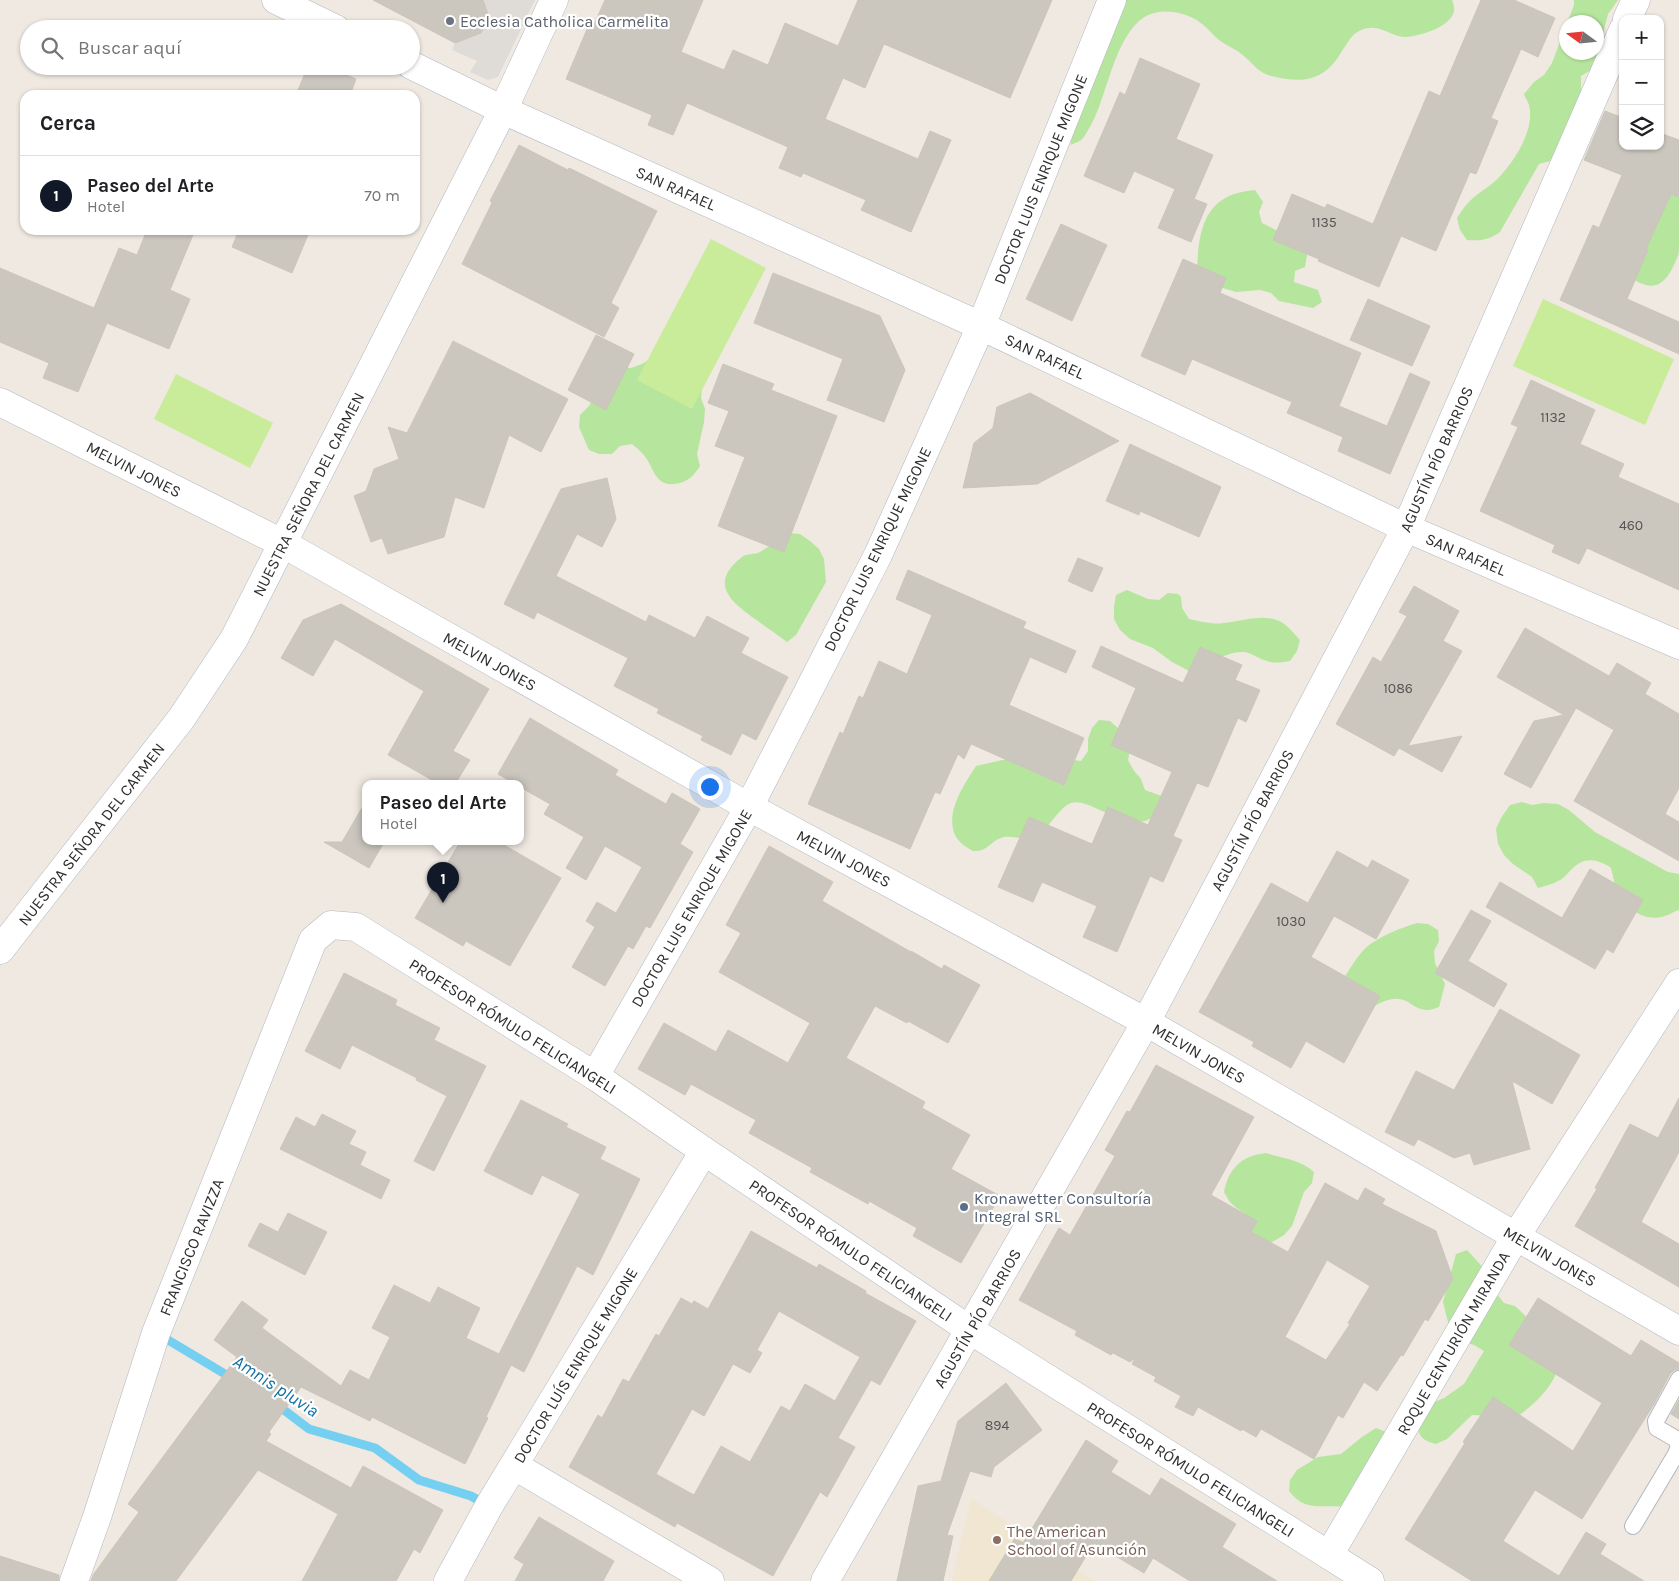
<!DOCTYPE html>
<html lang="es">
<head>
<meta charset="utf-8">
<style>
  :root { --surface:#fff; --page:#f6f6f6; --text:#202124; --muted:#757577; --line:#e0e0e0; --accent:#111827 }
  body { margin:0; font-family:Karla,sans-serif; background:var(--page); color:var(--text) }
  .controls { position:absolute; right:15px; top:15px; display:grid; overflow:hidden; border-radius:10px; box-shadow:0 1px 4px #0004 }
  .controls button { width:45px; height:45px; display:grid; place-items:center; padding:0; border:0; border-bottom:1px solid var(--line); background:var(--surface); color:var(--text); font:25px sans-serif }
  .compass { position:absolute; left:1559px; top:15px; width:45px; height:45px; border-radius:50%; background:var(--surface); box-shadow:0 1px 4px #0004; rotate:285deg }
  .you { position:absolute; left:709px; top:786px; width:18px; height:18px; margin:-12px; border:4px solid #fff; border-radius:50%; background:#1a73e8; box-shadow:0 0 0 8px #1a73e833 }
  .badge { display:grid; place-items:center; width:32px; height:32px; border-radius:50%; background:var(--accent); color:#fff; font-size:16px; font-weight:700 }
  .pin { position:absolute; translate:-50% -41px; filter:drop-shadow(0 1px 2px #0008) }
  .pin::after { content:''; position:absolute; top:26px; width:18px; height:15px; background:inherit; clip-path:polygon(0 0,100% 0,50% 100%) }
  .popup { position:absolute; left:362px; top:780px; width:162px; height:65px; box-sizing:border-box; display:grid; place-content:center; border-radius:10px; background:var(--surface); filter:drop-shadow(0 1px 4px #0005); font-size:16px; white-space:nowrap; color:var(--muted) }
  .popup b { font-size:19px; color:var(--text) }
  .popup::after { content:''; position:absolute; left:50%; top:100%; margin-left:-10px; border:10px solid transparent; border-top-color:var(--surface) }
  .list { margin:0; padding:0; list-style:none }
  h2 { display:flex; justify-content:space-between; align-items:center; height:65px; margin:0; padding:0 20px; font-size:21px }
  h2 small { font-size:16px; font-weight:400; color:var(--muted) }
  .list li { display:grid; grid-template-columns:32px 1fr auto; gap:15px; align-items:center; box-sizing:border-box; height:80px; padding:0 20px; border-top:1px solid var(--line) }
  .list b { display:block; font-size:19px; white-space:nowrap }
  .list p { margin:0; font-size:16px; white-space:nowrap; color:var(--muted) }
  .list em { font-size:16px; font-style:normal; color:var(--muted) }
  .icon { flex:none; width:28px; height:28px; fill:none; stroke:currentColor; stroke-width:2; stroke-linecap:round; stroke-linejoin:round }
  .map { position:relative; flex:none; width:1679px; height:1581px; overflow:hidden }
  .search { position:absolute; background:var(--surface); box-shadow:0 1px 4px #0004; left:20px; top:20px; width:400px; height:55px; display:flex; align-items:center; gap:12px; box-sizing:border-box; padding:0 18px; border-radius:28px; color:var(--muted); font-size:19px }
  .panel { position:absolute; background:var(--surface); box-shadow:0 1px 4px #0004; left:20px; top:90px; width:400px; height:145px; border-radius:15px }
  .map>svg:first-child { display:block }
</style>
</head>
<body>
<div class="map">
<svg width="1679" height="1581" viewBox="0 0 1679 1581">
  <rect width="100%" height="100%" fill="#efe9e1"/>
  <polygon fill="#f0e6d1" points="971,1498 1095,1581 952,1581"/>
  <g fill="#b6e59e" fill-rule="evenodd">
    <path d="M1117,0H1452C1453,3 1455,8 1454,11C1451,27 1420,36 1406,37C1390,38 1380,21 1359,31C1351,35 1347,44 1342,51C1325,81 1303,84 1271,76C1259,73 1253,64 1244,56C1238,50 1229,47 1222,42C1214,37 1209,29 1202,24C1192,15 1173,10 1159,12C1116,17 1109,96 1090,127C1087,131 1085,137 1081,140C1079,142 1074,143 1071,145L1070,133Z"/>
    <path d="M1574,0H1618L1608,14L1602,37L1601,47L1591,70L1581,76V98L1569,131L1550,161L1539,164L1500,232C1489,240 1480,241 1467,240L1460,230L1457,218C1462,210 1467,203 1474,197C1480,192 1487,188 1493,183C1511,167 1536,131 1529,105C1528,101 1525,98 1524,94L1534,82L1544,75L1552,63L1574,5ZM1566,22H1596V52H1566Z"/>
    <path d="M1679,175C1679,200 1679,226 1679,250C1679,255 1676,260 1674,265C1663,288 1652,291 1631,278Z"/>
    <path d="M1255,190L1263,202L1259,212L1262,223L1303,244L1307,255L1305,267L1295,271L1294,282L1318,290L1322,302L1313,308L1279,301L1271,293L1260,290L1236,292L1213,285L1197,269C1199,227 1205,194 1255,190Z"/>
    <path d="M652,358L702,387L701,398L705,409L704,422L697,454L700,466C695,474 690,480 680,483C659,488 656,476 648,461C644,454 638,449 632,444L620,446L612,454H599L589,450L579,427L580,415L589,406L609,373L620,367L631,368L642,364Z"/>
    <path d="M789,533L800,534L810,541L819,549L824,559L826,582L796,635L787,642C776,634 766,627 755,619C731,602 708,583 742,557C747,553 754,555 760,552C770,546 779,539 789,533Z"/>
    <path d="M1127,590L1148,599L1159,600L1168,593L1178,594L1181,597L1182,608L1189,619C1200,621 1213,625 1224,623C1244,621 1264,612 1283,623C1289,627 1295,635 1300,640L1297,651L1290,661C1283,662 1274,664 1267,661C1259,659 1252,653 1244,652C1226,651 1208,665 1193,673L1172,662L1153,648L1130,639L1120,630L1114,619V607L1116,595Z"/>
    <path d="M1099,720L1110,721L1119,729L1130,749L1128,760L1134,771L1141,779L1145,790L1167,798L1166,810C1160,813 1152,819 1145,821C1120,827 1087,797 1071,803C1059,807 1047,831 1038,835C1028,841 1014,836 1004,837C995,839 991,845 984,849C981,851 976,851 973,851C966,847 959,843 955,835C945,812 964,785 976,766L1029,754L1081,761L1088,751V739L1092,728Z"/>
    <path d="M1522,802L1532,805L1544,803L1558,804L1569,810L1595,832L1668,872L1679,874V910C1674,911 1670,915 1665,916C1645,923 1625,908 1617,891C1614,884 1613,875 1611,868C1601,861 1589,857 1578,864C1571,868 1567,876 1560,880C1553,884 1545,886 1538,888L1532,877L1513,864L1504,855L1498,844L1496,829L1501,818L1510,805Z"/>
    <path d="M1417,923L1428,924L1438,930L1439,941L1434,951L1435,963L1445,984L1439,1007C1435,1008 1431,1010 1427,1010C1420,1010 1414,1006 1408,1002C1396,995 1384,1000 1373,1007L1345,976C1352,966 1359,953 1369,945C1383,935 1400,928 1417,923Z"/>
    <path d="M1266,1153C1285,1159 1299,1159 1314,1172L1312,1183L1304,1192L1292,1226L1284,1235L1272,1242L1259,1246L1249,1238C1258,1214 1245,1217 1231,1203C1228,1200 1226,1195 1224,1192C1229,1167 1242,1156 1266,1153Z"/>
    <path d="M1467,1250L1488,1273L1496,1293L1504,1303L1515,1306L1532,1322L1556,1374C1548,1392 1533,1405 1517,1417L1472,1415L1447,1439L1436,1444C1421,1440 1418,1436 1417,1420L1432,1403L1444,1398L1464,1384L1484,1351L1474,1345L1452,1338L1443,1302L1456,1254Z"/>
    <path d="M1376,1428L1386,1432L1349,1508C1323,1502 1308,1515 1289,1491L1290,1480L1297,1470L1318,1457L1341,1454L1362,1437Z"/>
  </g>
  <g fill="#c9ec9a">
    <polygon points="711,239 766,268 692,409 637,380"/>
    <polygon points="1543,299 1674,359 1645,425 1513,366"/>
    <polygon points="176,374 273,423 250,468 154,419"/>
  </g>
  <polygon fill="#dfdcd8" points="483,0 535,0 498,77 488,80 470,72 477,61 452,50 455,43 481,33 489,17"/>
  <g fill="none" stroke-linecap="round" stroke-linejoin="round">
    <g stroke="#75cff0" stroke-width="9">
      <polyline points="158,1334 235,1380"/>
      <polyline points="276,1404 309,1429 375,1448 419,1480 471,1496 487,1505"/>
    </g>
  </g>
  <g fill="#cbc7bf" stroke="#cbc5ba" fill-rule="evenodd">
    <polygon points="373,0 483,0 489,17 481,33 455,43"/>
    <polygon points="605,0 703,0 681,52 724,70 733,50 768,65 785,23 838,46 858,0 1052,0 1010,98 884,44 865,88 843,78 825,119 918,159 930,131 951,140 911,232 861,210 866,200 803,173 801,177 779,168 788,147 687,103 673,135 648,125 652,115 566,79 588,27 592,29"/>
    <polygon points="1481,0 1514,0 1555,18 1538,57 1521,49 1491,118 1498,121 1476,174 1470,172 1436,251 1401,236 1379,287 1318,261 1319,259 1273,240 1292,194 1325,208 1327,204 1373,224 1429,91 1440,96"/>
    <polygon points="1140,58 1200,84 1176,139 1213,155 1194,199 1207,204 1191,242 1158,228 1175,189 1134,171 1124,193 1084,176 1120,92 1125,95"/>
    <polygon points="308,66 326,66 356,79 350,95 296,95"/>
    <polygon points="1605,111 1623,118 1623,146 1660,146 1660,133 1679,140 1679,197 1671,194 1646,249 1648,250 1627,299 1679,322 1679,354 1560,300 1593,225 1599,228 1622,175 1584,160"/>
    <polygon points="519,145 568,170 569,168 657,211 611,303 619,308 604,337 462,264 492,203 490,201"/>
    <polygon points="1061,224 1107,245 1072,321 1026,299"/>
    <polygon points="147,230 195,230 170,290 190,299 169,349 107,323 78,392 43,378 49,363 0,342 0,268 94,308 119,248 137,255"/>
    <polygon points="239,230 310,230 292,273 232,247"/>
    <polygon points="1183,259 1226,278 1220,293 1361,353 1339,406 1387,426 1410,373 1430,382 1390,474 1338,451 1343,437 1287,413 1292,402 1192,359 1185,375 1141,356"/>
    <polygon points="773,273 880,316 905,370 884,422 827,400 843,359 754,323"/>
    <polygon points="1368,299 1430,326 1412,366 1350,340"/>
    <polygon points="596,335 634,354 606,410 568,390"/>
    <polygon points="453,341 568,399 541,452 509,435 484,508 455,497 444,537 388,554 382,538 371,542 354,496 366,491 374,469 399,459 388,427 407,433"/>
    <polygon points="723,364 774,384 771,390 837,416 784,552 718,526 745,457 715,446 729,411 708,403"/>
    <polygon points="1531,380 1595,410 1580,444 1624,464 1618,477 1679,504 1679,590 1587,548 1579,564 1552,552 1555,545 1480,511 1518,427 1511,424"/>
    <polygon points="1030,393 1119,441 1037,484 963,488 974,443 993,428 997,407"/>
    <polygon points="1130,444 1221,487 1199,537 1140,511 1139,515 1106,501"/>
    <polygon points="607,478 616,519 602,547 577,534 556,576 646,622 649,615 695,638 707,616 749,638 741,653 788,677 756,740 742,733 731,755 701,740 703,736 657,713 659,709 614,686 628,658 537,612 534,619 504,604 561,489"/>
    <polygon points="1078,558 1103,568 1092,592 1068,581"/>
    <polygon points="908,570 1026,622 1023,628 1076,651 1066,673 1030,657 1009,705 1084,738 1064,785 971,744 964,759 958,754 940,794 935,792 910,849 808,804 840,732 843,734 859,696 863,698 879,661 907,674 932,615 896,599"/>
    <polygon points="1414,586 1459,611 1443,641 1462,651 1408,746 1462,736 1442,772 1399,748 1394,756 1336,724 1373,657 1381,662 1407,616 1399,612"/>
    <polygon points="341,604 489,689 453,751 470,760 455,784 439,784 388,755 424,691 335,639 313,676 281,658 303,620"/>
    <polygon points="1525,628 1609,676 1617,663 1651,683 1645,694 1679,714 1679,788 1665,814 1679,822 1679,861 1574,801 1614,730 1576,708 1531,788 1504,774 1534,721 1564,715 1497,677"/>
    <polygon points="1101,646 1183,683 1200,647 1242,665 1235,680 1260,690 1246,722 1238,718 1208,787 1197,783 1173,836 1182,840 1163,882 1150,876 1117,952 1083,937 1097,906 1042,882 1033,902 998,887 1029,817 1092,844 1108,807 1148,825 1172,772 1111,745 1136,688 1092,667"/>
    <polygon points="530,718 618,770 615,775 666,804 672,793 700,809 680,844 693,852 650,928 646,926 633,949 628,946 605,986 572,967 595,927 586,921 597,902 616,913 642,867 605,846 586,880 566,868 584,837 544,814 550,804 520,787 520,784 515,784 498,774"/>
    <polygon points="366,801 366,842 384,842 369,868 324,842 342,842"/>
    <polygon points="460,842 499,842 561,878 510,966 466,941 463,946 415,918"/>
    <polygon points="769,846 833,882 822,901 911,952 911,951 942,969 944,965 980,985 948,1043 908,1021 907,1023 875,1006 846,1058 925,1102 922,1108 970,1135 951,1169 1000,1196 961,1263 913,1236 917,1228 869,1201 868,1204 810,1172 812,1168 749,1133 756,1120 691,1084 685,1095 638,1069 664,1023 716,1052 728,1030 788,1063 810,1023 719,972 741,933 726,925"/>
    <polygon points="1337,851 1368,868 1372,860 1409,880 1376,939 1334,916 1311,957 1380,996 1344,1063 1306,1041 1291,1068 1252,1046 1254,1042 1199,1012 1271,883 1308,903"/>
    <polygon points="1590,869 1643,900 1613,953 1607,949 1595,969 1486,907 1500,882 1562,918"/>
    <polygon points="1471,910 1491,921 1468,961 1507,984 1494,1007 1435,973"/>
    <polygon points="344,973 397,1000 395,1005 440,1028 434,1040 486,1066 434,1171 414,1161 447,1096 416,1080 417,1078 352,1045 340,1069 305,1051"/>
    <polygon points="1500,1009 1580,1055 1552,1104 1512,1081 1530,1149 1474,1165 1470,1153 1454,1158 1418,1139 1414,1146 1385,1132 1416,1071 1454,1090"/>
    <path d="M1156,1065L1254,1117L1211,1195L1257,1221L1251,1232L1288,1252L1325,1183L1358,1201L1365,1188L1385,1199L1382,1204L1436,1231L1453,1279L1428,1321L1425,1319L1403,1356L1401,1355L1377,1391L1364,1382L1343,1418L1338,1415L1314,1459L1261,1429L1256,1437L1242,1429L1241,1431L1198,1407L1193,1416L1175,1407L1181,1396L1154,1381L1156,1377L1132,1364L1136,1357L1130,1362L1113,1353L1111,1355L1075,1335L1077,1331L1019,1300L1059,1228L1070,1235L1115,1156L1105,1150L1127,1111L1130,1112ZM1327,1260L1370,1286L1348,1323L1350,1324L1326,1360L1285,1337Z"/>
    <polygon points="1679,1098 1679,1152 1641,1222 1679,1244 1679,1287 1575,1226 1597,1189 1595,1188 1630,1124 1658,1138"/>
    <polygon points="521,1100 568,1124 566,1127 606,1147 600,1159 640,1179 593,1275 577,1266 524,1372 511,1365 486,1417 488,1418 465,1464 372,1417 370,1421 301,1387 269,1432 271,1434 266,1441 351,1488 363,1466 443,1510 420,1553 414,1549 396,1581 302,1581 338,1514 258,1470 176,1581 91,1581 93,1575 139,1512 128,1504 237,1357 214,1340 242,1301 268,1320 262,1328 341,1386 350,1370 369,1380 390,1337 372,1328 394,1285 430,1303 438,1287 480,1308 466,1338 499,1354 580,1194 542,1175 532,1195 484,1171"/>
    <polygon points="322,1114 356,1131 349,1144 366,1152 360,1165 390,1180 381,1199 280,1149 296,1117 315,1127"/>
    <polygon points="288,1213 327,1232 305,1275 248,1246 260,1223 278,1232"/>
    <path d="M751,1231L817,1268L819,1264L866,1291L865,1293L916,1321L880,1385L871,1380L838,1438L855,1447L827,1497L820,1492L773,1576L677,1523L675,1527L569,1467L598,1415L602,1418L623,1379L629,1382L656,1334L659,1336L681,1298L692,1304L694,1301L708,1309ZM779,1311L860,1357L835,1401L805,1384L790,1411L781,1406L750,1462L721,1446L694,1495L656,1474L692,1409L704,1416L733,1364L750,1373L762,1353L757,1350Z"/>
    <polygon points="1538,1298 1631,1356 1641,1340 1679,1363 1679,1369 1674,1370 1670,1374 1654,1404 1582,1519 1535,1490 1503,1541 1559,1576 1586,1532 1606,1544 1600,1554 1644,1581 1472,1581 1405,1539 1465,1443 1463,1442 1493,1397 1573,1451 1602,1403 1509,1345"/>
    <polygon points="1006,1383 1042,1430 994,1467 991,1477 970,1471 947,1535 953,1536 943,1581 897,1581 918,1486 941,1481 958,1421"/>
    <polygon points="1679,1400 1679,1419 1671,1414"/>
    <polygon points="1086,1440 1118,1461 1111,1472 1150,1496 1161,1478 1236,1524 1222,1547 1277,1581 1190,1581 1153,1558 1144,1573 1094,1543 1071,1581 989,1581 1015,1538 1023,1543"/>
    <polygon points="539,1517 614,1561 603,1581 515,1581 524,1564 514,1558"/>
    <polygon points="0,1556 59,1575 59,1581 0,1581"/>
  </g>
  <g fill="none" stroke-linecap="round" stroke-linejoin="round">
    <defs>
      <polyline id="lane" points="1633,1526 1676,1454 1679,1446 1676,1439 1657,1428 1656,1421 1679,1379"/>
      <g id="street">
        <polyline points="276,0 336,29"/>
        <polyline points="1627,19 1636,0"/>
        <polyline points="411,65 503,110 981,326 1406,528 1679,645"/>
        <polyline points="0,402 282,543 749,807 1146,1022 1679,1331"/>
        <polyline points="595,1076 749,807 878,555 981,326 1112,0"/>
        <polyline points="515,1466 710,1581"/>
        <polyline points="1329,1555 1516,1236 1679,983"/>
        <polyline points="74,1581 97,1517 156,1333 313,940 331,925 356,927 595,1076 704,1151 970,1330 1370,1581"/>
        <polyline points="448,1581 489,1506 704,1151"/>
        <polyline points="825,1581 1146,1022 1406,528 1623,30"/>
      </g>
      <polyline id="secondary" points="0,950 181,719 234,639 503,110 554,0"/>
    </defs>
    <use href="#lane" stroke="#b4b7c1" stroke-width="18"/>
    <use href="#street" stroke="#b4b7c1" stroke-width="29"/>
    <use href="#secondary" stroke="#b4b7c1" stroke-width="29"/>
    <use href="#lane" stroke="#fff" stroke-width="16"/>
    <use href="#street" stroke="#fff" stroke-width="28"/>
    <use href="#secondary" stroke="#fff" stroke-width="28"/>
  </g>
  <circle fill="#6b7280" stroke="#fff" stroke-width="2" cx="450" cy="21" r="5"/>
  <circle fill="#5c6f8a" stroke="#fff" stroke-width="2" cx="964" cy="1207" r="5"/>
  <circle fill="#8d6e63" stroke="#fff" stroke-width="2" cx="997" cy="1540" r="5"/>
  <g text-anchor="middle" stroke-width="4.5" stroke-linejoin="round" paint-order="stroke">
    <g font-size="14" fill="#555452">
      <text x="1324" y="227">1135</text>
      <text x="1553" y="422">1132</text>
      <text x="1631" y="530">460</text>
      <text x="1398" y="693">1086</text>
      <text x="1291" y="926">1030</text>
      <text x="997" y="1430">894</text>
    </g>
    <g font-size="16" fill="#5b616d" stroke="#fff" text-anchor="start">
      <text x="460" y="27">Ecclesia Catholica Carmelita</text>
    </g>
    <g font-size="16" fill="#2e2e2e" stroke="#fff">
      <text transform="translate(1040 179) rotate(-68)" y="6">DOCTOR LUIS ENRIQUE MIGONE</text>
      <text transform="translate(676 188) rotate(24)" y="6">SAN RAFAEL</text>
      <text transform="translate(1045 356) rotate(25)" y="6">SAN RAFAEL</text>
      <text transform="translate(1436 459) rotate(-66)" y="6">AGUSTÍN PÍO BARRIOS</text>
      <text transform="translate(134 469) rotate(27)" y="6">MELVIN JONES</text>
      <text transform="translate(308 494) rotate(-63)" y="6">NUESTRA SEÑORA DEL CARMEN</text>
      <text transform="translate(877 549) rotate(-64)" y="6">DOCTOR LUIS ENRIQUE MIGONE</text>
      <text transform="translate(1466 554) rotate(23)" y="6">SAN RAFAEL</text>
      <text transform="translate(490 661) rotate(29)" y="6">MELVIN JONES</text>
      <text transform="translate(1252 820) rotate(-62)" y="6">AGUSTÍN PÍO BARRIOS</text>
      <text transform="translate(91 834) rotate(-52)" y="6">NUESTRA SEÑORA DEL CARMEN</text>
      <text transform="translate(844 858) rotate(28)" y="6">MELVIN JONES</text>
      <text transform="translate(691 908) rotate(-60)" y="6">DOCTOR LUIS ENRIQUE MIGONE</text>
      <text transform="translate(513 1026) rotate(32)" y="6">PROFESOR RÓMULO FELICIANGELI</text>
      <text transform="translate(1199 1053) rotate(30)" y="6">MELVIN JONES</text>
      <text transform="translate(191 1247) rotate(-68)" y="6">FRANCISCO RAVIZZA</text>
      <text transform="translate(851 1250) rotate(34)" y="6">PROFESOR RÓMULO FELICIANGELI</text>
      <text transform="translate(1550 1256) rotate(30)" y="6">MELVIN JONES</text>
      <text transform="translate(977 1318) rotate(-60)" y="6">AGUSTÍN PÍO BARRIOS</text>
      <text transform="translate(1453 1343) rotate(-60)" y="6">ROQUE CENTURIÓN MIRANDA</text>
      <text transform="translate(575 1365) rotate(-59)" y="6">DOCTOR LUÍS ENRIQUE MIGONE</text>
      <text transform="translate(1191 1469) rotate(32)" y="6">PROFESOR RÓMULO FELICIANGELI</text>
    </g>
    <g font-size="16" fill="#4e5e75" stroke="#fff" text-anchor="start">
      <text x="974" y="1204">Kronawetter Consultoría<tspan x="974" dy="18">Integral SRL</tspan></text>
    </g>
    <g font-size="16" fill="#785e54" stroke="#fff" text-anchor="start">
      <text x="1007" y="1537">The American<tspan x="1007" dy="18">School of Asunción</tspan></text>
    </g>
    <g font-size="18" font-style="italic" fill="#0d6fa3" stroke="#fff">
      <text transform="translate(276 1386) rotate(33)" y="6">Amnis pluvia</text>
    </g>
  </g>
</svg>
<div class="controls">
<button>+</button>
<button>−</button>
<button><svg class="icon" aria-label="layers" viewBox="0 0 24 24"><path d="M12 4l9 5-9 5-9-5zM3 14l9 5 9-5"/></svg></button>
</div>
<svg class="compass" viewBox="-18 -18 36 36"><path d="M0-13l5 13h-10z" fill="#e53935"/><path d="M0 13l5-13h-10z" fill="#757577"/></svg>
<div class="you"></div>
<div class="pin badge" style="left:443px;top:903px">1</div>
<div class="popup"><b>Paseo del Arte</b>Hotel</div>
<div class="search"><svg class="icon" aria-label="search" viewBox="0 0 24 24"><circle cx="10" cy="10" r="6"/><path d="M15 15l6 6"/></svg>Buscar aquí</div>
<section class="panel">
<h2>Cerca<small></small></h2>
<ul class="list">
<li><span class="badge">1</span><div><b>Paseo del Arte</b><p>Hotel</p></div><em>70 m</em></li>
</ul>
</section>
</div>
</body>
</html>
